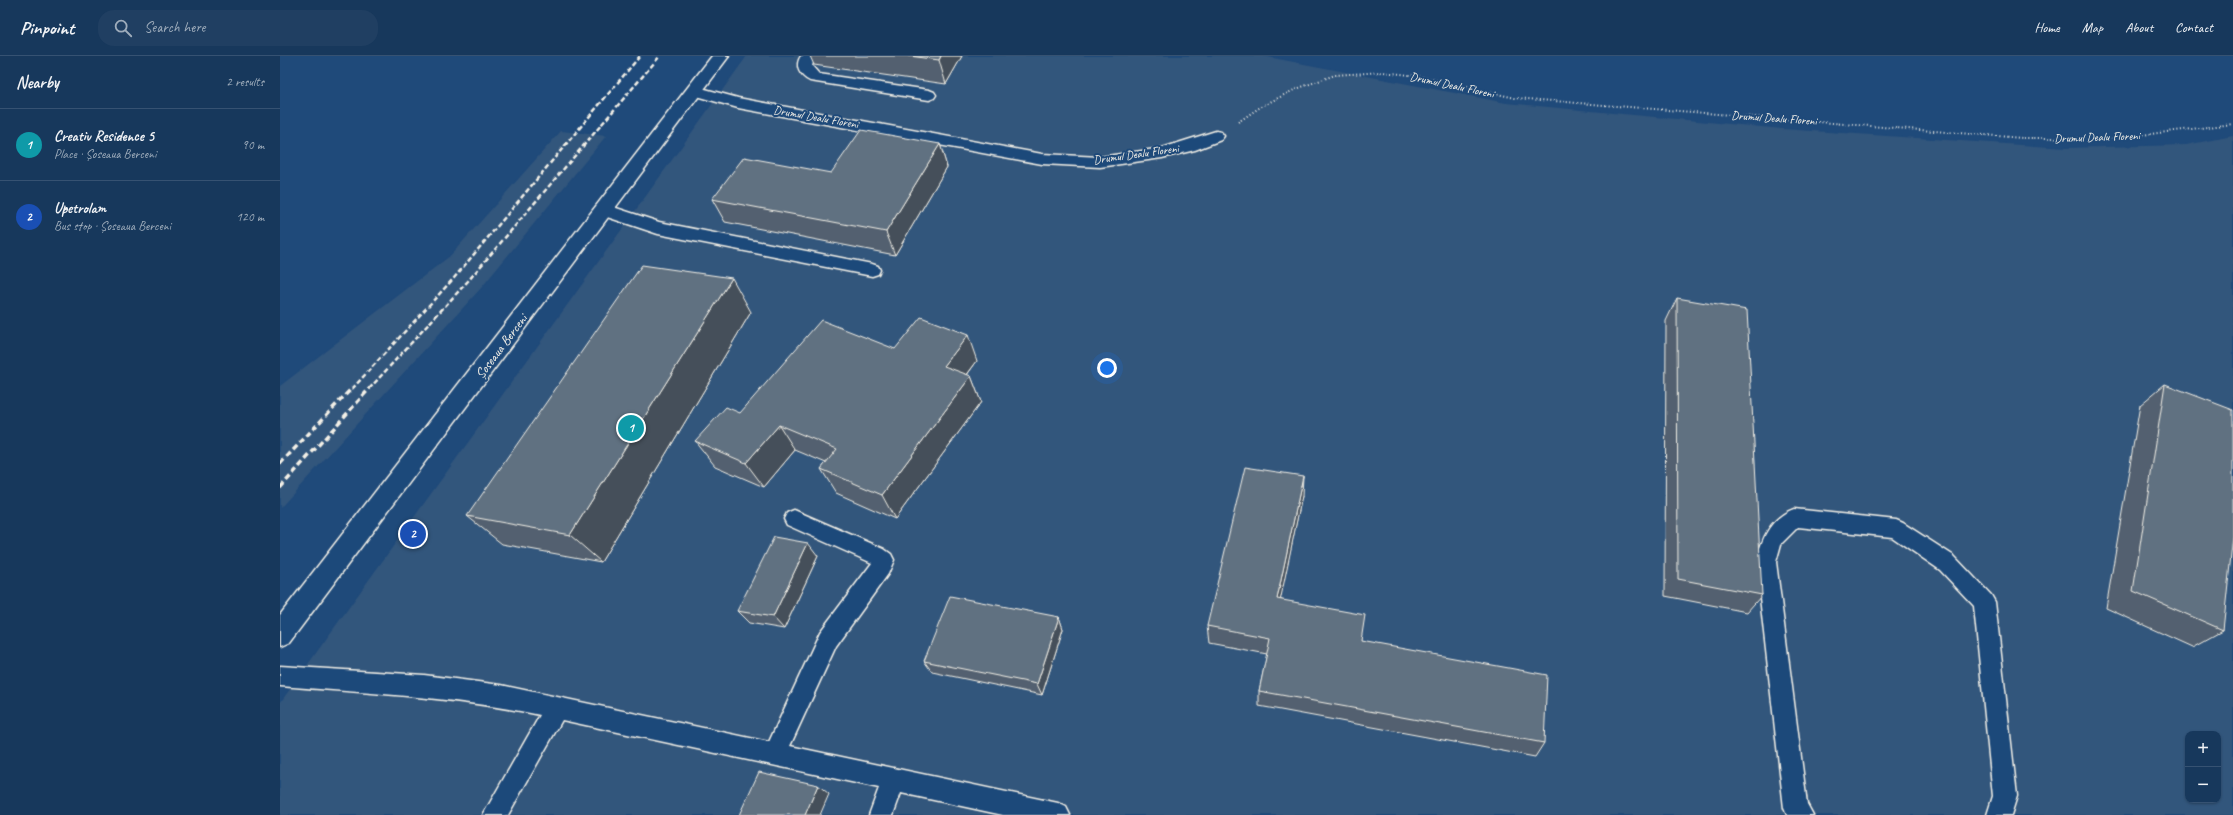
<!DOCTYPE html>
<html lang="en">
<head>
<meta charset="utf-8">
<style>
  :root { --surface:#17385c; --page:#203f62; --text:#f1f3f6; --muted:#9eacbb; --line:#365272; --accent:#ffd166 }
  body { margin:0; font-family:Caveat,sans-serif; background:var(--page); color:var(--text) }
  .controls { position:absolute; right:12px; bottom:12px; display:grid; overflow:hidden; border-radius:8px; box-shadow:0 1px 3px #0004 }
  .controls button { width:36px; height:36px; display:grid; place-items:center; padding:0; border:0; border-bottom:1px solid var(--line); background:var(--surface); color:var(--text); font:20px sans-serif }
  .you { position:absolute; left:827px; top:312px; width:14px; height:14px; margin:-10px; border:3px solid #fff; border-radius:50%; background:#1a73e8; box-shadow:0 0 0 6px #1a73e833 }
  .badge { display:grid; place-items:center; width:26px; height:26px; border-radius:50%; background:var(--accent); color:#fff; font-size:13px; font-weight:700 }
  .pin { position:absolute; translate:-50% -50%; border:2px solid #fff; box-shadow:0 1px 4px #0006 }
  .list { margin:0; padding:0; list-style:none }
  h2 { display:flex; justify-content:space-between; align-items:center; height:52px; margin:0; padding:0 16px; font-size:17px }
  h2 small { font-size:13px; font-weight:400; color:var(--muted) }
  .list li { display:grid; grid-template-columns:26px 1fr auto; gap:12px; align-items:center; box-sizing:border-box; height:72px; padding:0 16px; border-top:1px solid var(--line) }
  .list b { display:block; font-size:15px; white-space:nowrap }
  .list p { margin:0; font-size:13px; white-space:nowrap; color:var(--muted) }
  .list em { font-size:13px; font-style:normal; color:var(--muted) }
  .icon { flex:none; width:22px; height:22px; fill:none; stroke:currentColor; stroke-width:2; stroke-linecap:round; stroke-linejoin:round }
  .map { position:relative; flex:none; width:1953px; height:759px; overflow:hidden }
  header { display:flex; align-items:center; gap:24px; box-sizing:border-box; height:56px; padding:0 20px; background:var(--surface); border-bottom:1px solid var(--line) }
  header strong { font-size:19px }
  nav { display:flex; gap:22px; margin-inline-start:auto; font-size:14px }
  .search { width:280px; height:36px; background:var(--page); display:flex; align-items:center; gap:10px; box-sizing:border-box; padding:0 14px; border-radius:16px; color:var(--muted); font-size:15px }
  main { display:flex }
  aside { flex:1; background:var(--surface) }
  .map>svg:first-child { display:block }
</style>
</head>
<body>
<header>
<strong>Pinpoint</strong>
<div class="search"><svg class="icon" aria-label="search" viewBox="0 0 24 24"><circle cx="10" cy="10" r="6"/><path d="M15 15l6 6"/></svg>Search here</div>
<nav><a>Home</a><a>Map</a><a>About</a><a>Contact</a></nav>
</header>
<main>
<aside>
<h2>Nearby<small>2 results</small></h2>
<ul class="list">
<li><span class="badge" style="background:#0f9aa8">1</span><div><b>Creativ Residence 5</b><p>Place · Șoseaua Berceni</p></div><em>90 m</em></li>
<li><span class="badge" style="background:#1a4fb4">2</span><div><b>Upetrolam</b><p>Bus stop · Șoseaua Berceni</p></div><em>120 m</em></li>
</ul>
</aside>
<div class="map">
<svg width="1953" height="759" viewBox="0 0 1953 759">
  <rect width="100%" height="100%" fill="#1f4a7a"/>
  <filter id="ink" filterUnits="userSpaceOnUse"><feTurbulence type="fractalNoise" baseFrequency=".025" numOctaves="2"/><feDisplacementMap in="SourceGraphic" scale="8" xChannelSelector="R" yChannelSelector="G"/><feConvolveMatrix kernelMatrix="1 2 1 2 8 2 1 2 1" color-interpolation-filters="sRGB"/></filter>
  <g filter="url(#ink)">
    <g fill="#33567c" fill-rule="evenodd">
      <path d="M467,0H983L1226,47L1502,73L1785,92L1906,89L1953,80V759H0V647ZM1908,678H1938V744H1908Z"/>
      <polygon points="281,75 326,80 201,232 0,452 0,330 170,200"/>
    </g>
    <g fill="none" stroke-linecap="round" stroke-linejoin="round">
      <defs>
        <g id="service">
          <path d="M521,0H535L532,10L539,18L649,34L654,36L656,39L654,42L649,44L530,25C520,20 514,10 521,0Z"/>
          <polygon points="414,30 458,42 762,98 820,101 882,92 936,75 941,76 944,80 941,84 915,94 882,102 820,111 762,108 458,52 409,38 407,35 409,32"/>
          <polygon points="324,148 379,166 592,208 598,210 600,214 598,218 592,220 378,178 318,158 316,154 318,150"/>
          <path d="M1514,453L1616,464L1623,467L1674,500L1711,539L1715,546L1737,740L1731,759H1707L1713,740L1694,550L1660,514L1612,481L1518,471L1501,488L1496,506L1527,748L1533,759H1507L1504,752L1476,506C1482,483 1490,462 1514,453Z"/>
          <path d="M514,454L604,493L611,498L614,504L608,518L556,590L510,690L778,747L786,751L790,759H723L621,737L613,759H589L599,732L282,664L228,759H203L260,659C175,641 87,637 0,630V610L144,619L221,629L489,686L540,576L592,507L507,469L504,463L507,457Z"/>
        </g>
        <polygon id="secondary" points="432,0 449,0 9,587 0,591 0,559"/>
      </defs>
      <use href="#service" stroke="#f4f1e8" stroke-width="3"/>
      <use href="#secondary" stroke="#f4f1e8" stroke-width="3"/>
      <polyline stroke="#f4f1e8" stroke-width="2" stroke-dasharray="1 2.5" stroke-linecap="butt" points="958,66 982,50 1016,33 1055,19 1103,16 1138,20 1235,42 1742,82 1837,82 1953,68"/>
      <use href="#service" fill="#1f4a7a" fill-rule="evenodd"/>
      <use href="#secondary" fill="#1f4a7a" fill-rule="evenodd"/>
      <g stroke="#f4f1e8" stroke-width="2.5" stroke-dasharray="5 2.5" stroke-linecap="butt">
        <polyline points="72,333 174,222 360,0"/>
        <polyline points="89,333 188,225 380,0"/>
      </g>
      <g stroke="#f4f1e8" stroke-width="3.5" stroke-dasharray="6 3.5" stroke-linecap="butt">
        <polyline points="0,408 72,332"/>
        <polyline points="0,432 90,332"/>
      </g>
    </g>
    <g fill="#53616f" stroke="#f4f1e8">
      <polygon points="530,0 682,0 666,28 534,9"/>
      <polygon points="660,88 667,111 615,199 445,166 432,143 551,117"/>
      <polygon points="1397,242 1482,539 1467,556 1385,540 1386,265"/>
      <polygon points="471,256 321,506 222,488 187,460"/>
      <polygon points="615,293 697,305 687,319 691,320 701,346 615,463 556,437 541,413 546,407 515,394 484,431 435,410 415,385 460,357"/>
      <polygon points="1885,328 1943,574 1912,591 1826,552 1860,349"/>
      <polygon points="1022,440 1000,543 1081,585 1264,687 1255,701 979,650 979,635 987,598 929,587 927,570"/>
      <polygon points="538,500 504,573 469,567 457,555"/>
      <polygon points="779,561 783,573 762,639 652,616 644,605"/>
    </g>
    <g fill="#444f5a" stroke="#f4f1e8">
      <polygon points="661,0 682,0 666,28 659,4"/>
      <polygon points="660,88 667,111 615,199 606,176"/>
      <polygon points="452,222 471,256 321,506 290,479"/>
      <polygon points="688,279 697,305 674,336 664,310"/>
      <polygon points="691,320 701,346 615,463 602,439"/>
      <polygon points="499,369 515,394 484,431 466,407"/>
      <polygon points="1023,420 1022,440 997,560 997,543"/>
      <polygon points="528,487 538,500 504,573 493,561"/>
      <polygon points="779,561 783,573 762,639 757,628"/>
      <polygon points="538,729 549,738 540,759 525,759"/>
    </g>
    <g fill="#617181" stroke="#f4f1e8">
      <polygon points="629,0 661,0 659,4"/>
      <polygon points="581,74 660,88 606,176 432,143 464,101 551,117"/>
      <polygon points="362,209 452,222 290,479 187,460"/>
      <polygon points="1397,242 1467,254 1482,539 1398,523"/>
      <polygon points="641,261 688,279 664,310 691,320 602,439 541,413 557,393 499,369 466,407 415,385 446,351 460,357 541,264 615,293"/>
      <polygon points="1885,328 1953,354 1953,480 1943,574 1853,535"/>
      <polygon points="965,411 1023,420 997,543 1085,559 1081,585 1267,619 1264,687 979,635 990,582 927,570"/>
      <polygon points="494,481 528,487 493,561 457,555"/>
      <polygon points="670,540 779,561 757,628 644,605"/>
      <polygon points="479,716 538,729 525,759 459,759"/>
    </g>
  </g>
  <g text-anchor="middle" stroke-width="4" stroke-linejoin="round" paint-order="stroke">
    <g font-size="12" fill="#f4f1e8" stroke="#1f4a7a">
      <text transform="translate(1172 29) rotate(12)" y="4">Drumul Dealu Floreni</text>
      <text transform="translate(536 61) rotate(10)" y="4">Drumul Dealu Floreni</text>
      <text transform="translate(1494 62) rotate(4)" y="4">Drumul Dealu Floreni</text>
      <text transform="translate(1817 81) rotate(-2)" y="4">Drumul Dealu Floreni</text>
      <text transform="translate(856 98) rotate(-8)" y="4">Drumul Dealu Floreni</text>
    </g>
    <g font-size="14" fill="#f4f1e8" stroke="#1f4a7a">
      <text transform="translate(221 290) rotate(-53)" y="5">Șoseaua Berceni</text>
    </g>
  </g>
</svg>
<div class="controls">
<button>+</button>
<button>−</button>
</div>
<div class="you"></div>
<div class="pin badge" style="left:351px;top:372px;background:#0f9aa8">1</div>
<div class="pin badge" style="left:133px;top:478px;background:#1a4fb4">2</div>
</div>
</main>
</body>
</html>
